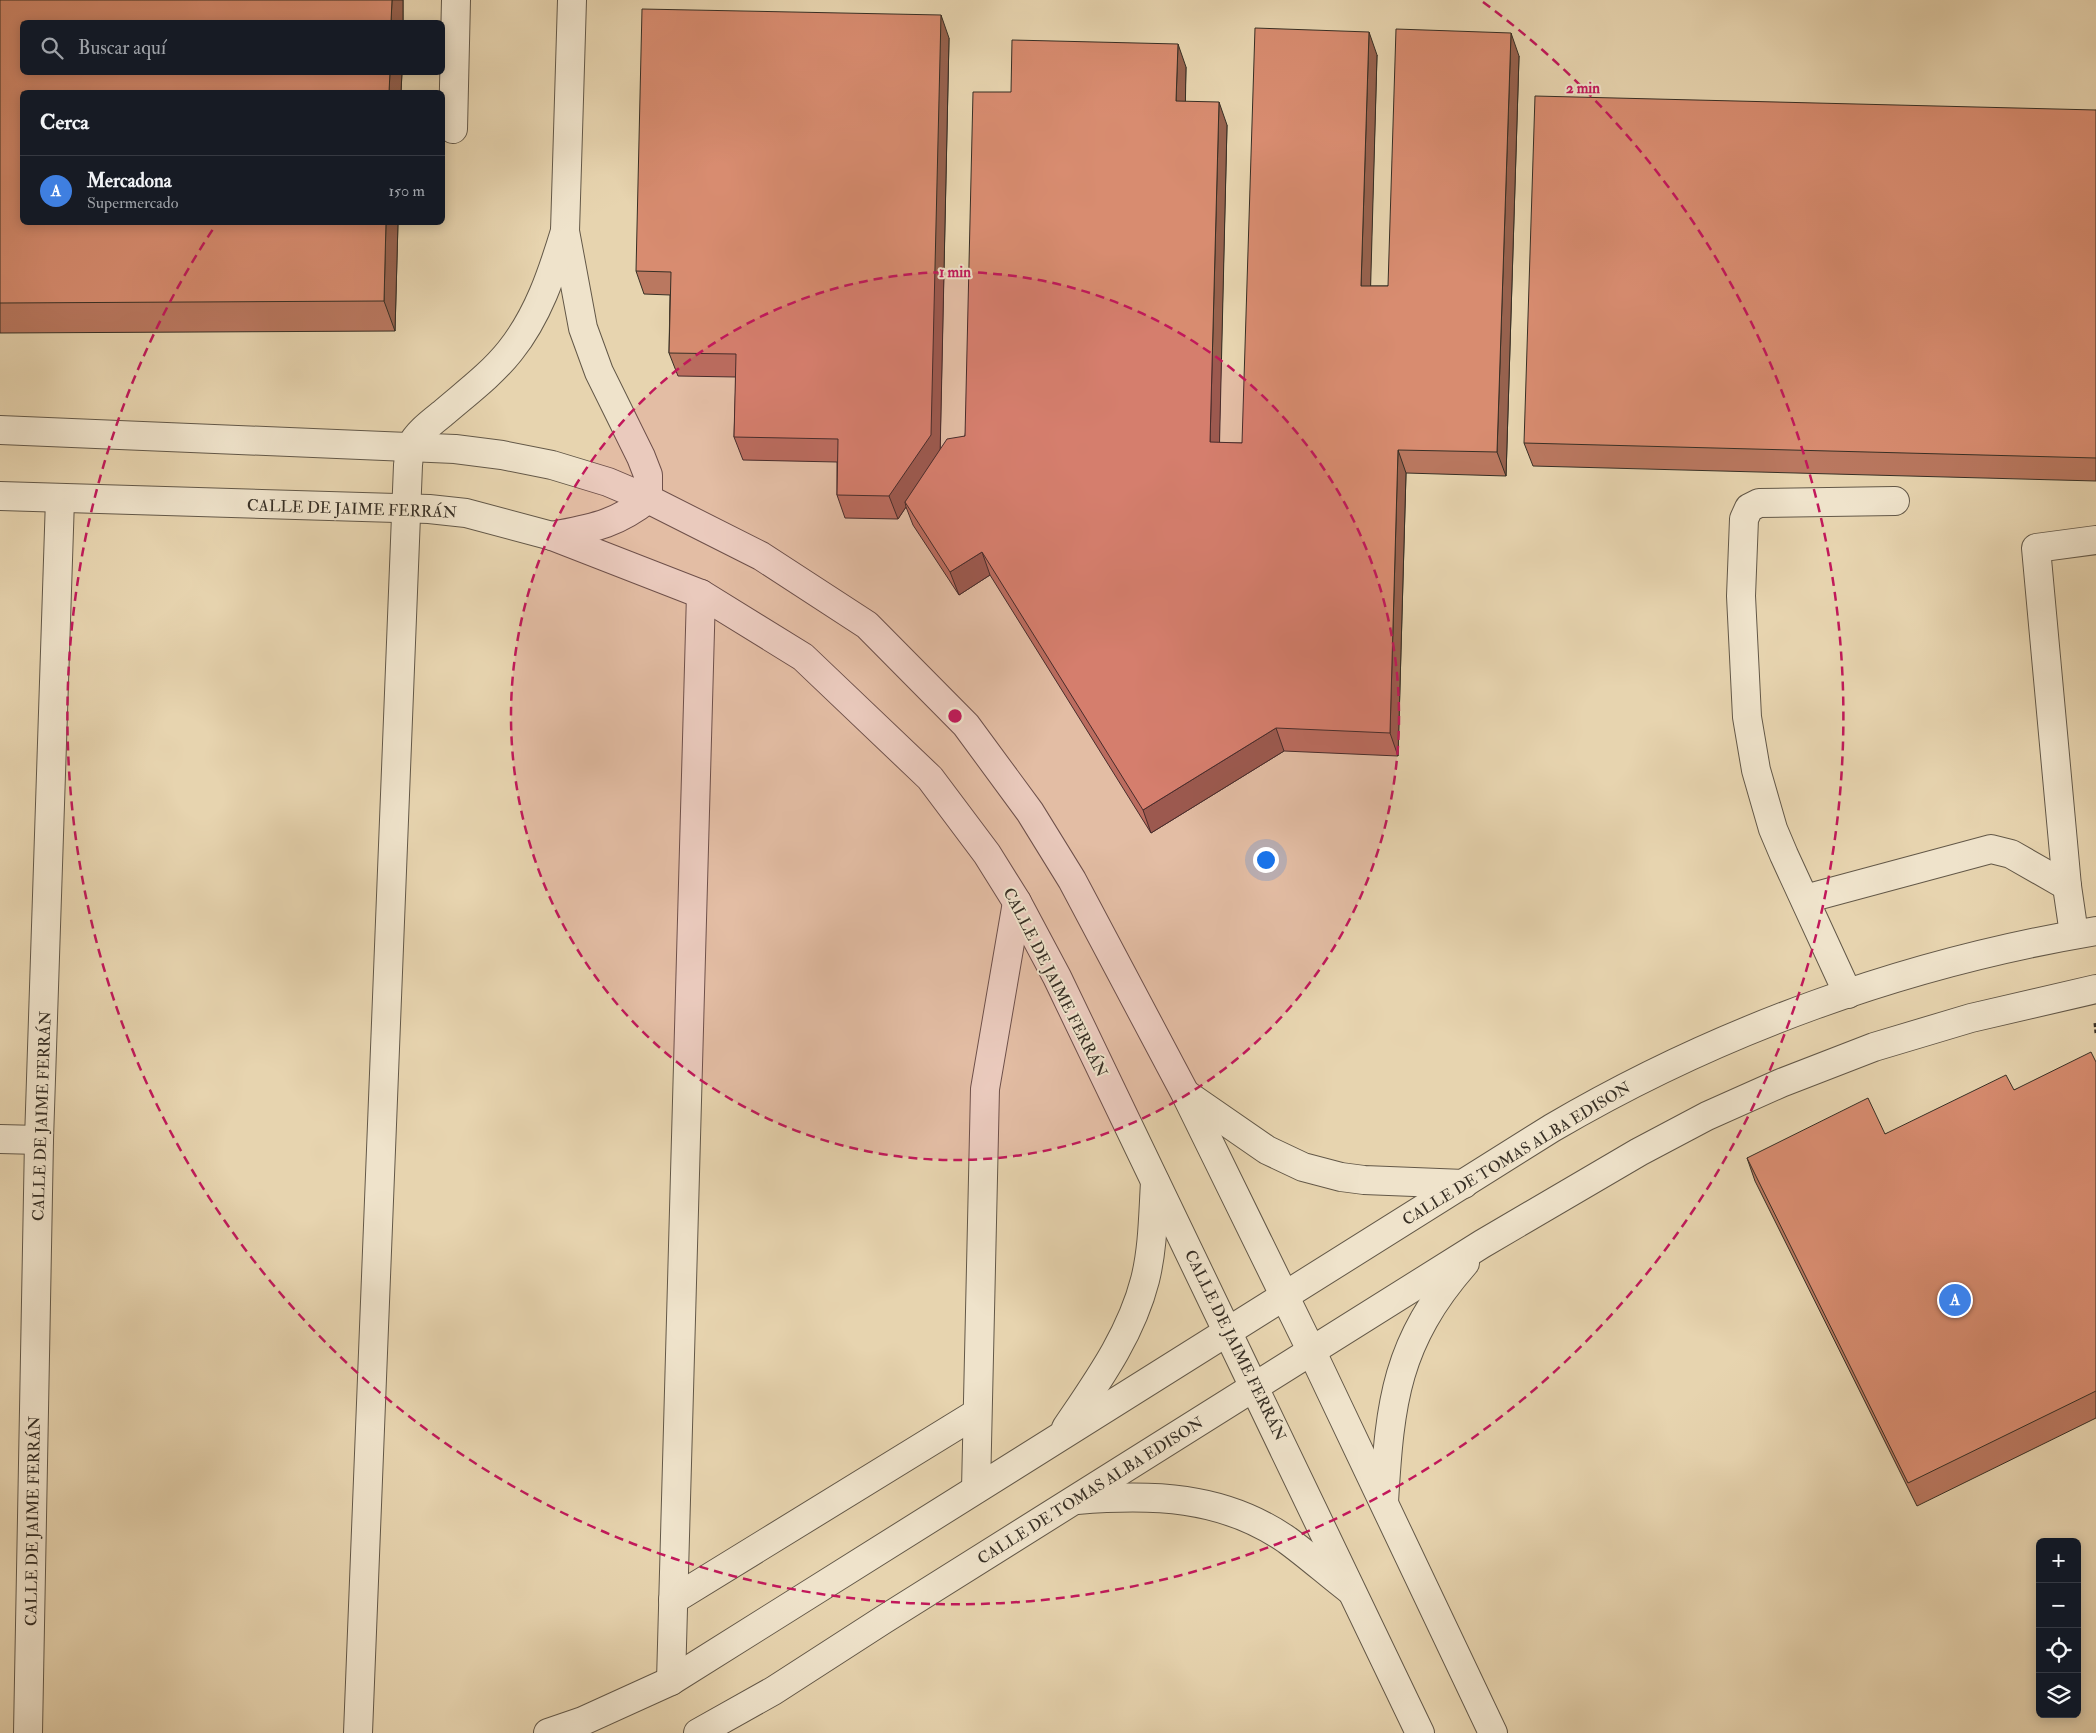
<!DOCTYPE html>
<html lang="es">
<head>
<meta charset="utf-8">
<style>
  :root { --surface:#171b24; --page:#20242c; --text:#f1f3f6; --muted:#9ea1a6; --line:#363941; --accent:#c59692 }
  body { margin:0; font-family:"IM FELL Double Pica",serif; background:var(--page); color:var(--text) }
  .controls { position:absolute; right:15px; bottom:15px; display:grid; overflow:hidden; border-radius:8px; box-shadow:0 2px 12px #0003 }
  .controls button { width:45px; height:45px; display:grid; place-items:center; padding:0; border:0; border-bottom:1px solid var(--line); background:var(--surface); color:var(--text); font:25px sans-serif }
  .you { position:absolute; left:1265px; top:859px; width:18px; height:18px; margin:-12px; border:4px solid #fff; border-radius:50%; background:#1a73e8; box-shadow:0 0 0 8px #1a73e833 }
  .badge { display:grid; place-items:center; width:32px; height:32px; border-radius:50%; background:var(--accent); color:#fff; font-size:16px; font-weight:700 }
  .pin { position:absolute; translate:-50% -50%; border:2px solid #fff; box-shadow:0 1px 5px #0006 }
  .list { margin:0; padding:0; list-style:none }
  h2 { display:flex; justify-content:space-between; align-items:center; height:65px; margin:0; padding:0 20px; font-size:21px }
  h2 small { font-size:16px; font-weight:400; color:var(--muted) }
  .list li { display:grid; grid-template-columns:32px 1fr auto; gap:15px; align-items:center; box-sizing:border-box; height:70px; padding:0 20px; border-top:1px solid var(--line) }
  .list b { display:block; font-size:19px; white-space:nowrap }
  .list p { margin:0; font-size:16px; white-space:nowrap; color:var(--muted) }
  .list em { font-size:16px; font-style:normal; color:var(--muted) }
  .icon { flex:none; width:28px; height:28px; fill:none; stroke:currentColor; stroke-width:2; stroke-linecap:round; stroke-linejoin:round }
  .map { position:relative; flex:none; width:2096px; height:1733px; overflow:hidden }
  .search { position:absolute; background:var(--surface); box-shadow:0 2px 12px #0003; left:20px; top:20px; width:425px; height:55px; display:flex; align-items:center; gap:12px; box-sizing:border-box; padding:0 18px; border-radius:8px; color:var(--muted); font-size:19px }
  .panel { position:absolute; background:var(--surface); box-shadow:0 2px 12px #0003; left:20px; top:90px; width:425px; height:135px; border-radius:8px }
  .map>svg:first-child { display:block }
</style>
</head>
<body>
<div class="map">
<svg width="2096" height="1733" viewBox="0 0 2096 1733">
  <rect width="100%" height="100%" fill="#e7d4af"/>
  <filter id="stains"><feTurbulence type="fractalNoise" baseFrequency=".004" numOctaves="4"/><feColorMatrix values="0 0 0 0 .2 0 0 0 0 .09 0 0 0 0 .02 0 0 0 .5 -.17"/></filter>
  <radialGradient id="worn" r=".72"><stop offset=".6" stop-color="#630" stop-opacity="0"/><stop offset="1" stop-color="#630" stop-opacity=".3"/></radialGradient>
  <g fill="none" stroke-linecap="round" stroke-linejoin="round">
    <defs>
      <g id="minor">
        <polyline points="453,129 456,0"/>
        <polyline points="0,430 455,449 502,455 552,465 608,482 648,499 761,556 867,625 966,725 1030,812 1072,880 1185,1093 1312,1352 1493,1733"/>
        <polyline points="0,496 429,509 466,513 552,536 701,594 803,657 930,778 987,854 1017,902 1057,977 1420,1733"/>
        <path d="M552,536C592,528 615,525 648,499V475L641,457L599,372L583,328L565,231L572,0"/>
        <polyline points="1805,899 1991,849 2011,854 2067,886"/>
        <polyline points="2074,934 2067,886 2036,548 2096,540"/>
        <polyline points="1848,994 1784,855 1773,829 1756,770 1747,717 1741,596 1744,519 1749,508 1759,503 1895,501"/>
        <polyline points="1186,1094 1267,1150 1303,1167 1341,1177 1364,1180 1464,1184"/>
        <polyline points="0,1139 39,1140"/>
        <path d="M1066,1428C1097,1382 1131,1335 1145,1280C1153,1248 1153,1215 1155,1182"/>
        <polyline points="976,1489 985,1089 1017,902"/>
        <path d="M1077,1500C1151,1494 1222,1495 1287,1540C1309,1556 1329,1574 1350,1590"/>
        <path d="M1384,1502C1390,1401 1396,1342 1465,1263"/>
        <polyline points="673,1600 977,1413"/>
        <polyline points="671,1681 701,594"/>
        <polyline points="28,1733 39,1140 60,499"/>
        <path d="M358,1733L408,465C409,460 408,451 411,446C416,434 432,422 442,414C465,394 491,375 510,351C538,316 552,274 565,231"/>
        <path d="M548,1733L583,1721L671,1681L1552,1128C1719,1030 1905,963 2096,931"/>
        <polyline points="698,1733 773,1691 883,1620 1482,1244 1639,1152 1707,1116 1781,1083 1874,1047 1971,1018 2096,989"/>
      </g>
    </defs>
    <use href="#minor" stroke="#635848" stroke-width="30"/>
    <polyline stroke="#372f25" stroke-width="3" stroke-dasharray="4 2.5" stroke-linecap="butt" points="2095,1023 2096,1033"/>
    <use href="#minor" stroke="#efe3cb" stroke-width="28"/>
  </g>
  <g fill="#ba7860" stroke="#372f25">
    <polygon points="0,0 403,0 403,22 22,72 402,72 401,92 22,92 22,222 398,222 395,331 0,333"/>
    <polygon points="949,38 940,449 965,436 1011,92 1186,67 1185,102 1227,125 1219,443 1242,443 1377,55 1370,286 1388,286 1519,56 1506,476 1406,473 1398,756 1284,751 1151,833 990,575 959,595 913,525 906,507 898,519 845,518 837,495 837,462 743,460 734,437 736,377 678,376 669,353 670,295 644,294 636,271"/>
    <polygon points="2096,110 2096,481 1533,466 1524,443"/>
    <polygon points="2096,1062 2096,1418 1917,1506 1755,1181 1747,1158 1885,1134"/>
  </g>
  <g fill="#97624e" stroke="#372f25">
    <polygon points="392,0 403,0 403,22 391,22"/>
    <polygon points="941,15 949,38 940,458 905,502 906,507 898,519 889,496"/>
    <polygon points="1369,32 1377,55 1370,309 1361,286"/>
    <polygon points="1511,33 1519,56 1506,476 1497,452"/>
    <polygon points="1178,44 1186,67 1185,125 1176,101"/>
    <polygon points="390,72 402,72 401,92 389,92"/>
    <polygon points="1219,102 1227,125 1219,465 1210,442"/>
    <polygon points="386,222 398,222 395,331 384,301"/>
    <polygon points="1398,450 1406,473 1398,756 1390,733"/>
    <polygon points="982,552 990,575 959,595 950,572"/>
    <polygon points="1276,728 1284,751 1151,833 1143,810"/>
  </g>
  <g fill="#d88c70" stroke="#372f25">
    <polygon points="0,0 392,0 391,22 22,22 22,72 390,72 389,92 22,92 22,222 386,222 384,301 0,303"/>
    <polygon points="642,9 941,15 931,435 889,496 837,495 838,439 734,437 736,354 669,353 671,272 636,271"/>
    <polygon points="1255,28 1369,32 1361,286 1388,286 1396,29 1511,33 1497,452 1398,450 1390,733 1276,728 1143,810 982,552 950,572 905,502 947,439 965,436 973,92 1011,92 1012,40 1178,44 1176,101 1219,102 1210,442 1242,443"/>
    <polygon points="1535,96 2096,110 2096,458 1524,443"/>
    <polygon points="2091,1052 2096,1062 2096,1391 1908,1483 1747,1158 1868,1098 1885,1134 2006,1075 2014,1090"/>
  </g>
  <circle cx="955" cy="716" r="444" fill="#c2185b" fill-opacity=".12"/>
  <g fill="none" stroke="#c2185b" stroke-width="2.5" stroke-dasharray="9 6">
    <circle cx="955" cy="716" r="444"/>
    <path d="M1483 2A888 888 0 1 1 215 226"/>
  </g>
  <g text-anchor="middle" stroke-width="4" stroke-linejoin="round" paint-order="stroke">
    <g font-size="16" fill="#372f25" stroke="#efe3cb">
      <text transform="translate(352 508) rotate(2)" y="6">CALLE DE JAIME FERRÁN</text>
      <text transform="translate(1056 982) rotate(63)" y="6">CALLE DE JAIME FERRÁN</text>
      <text transform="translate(41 1116) rotate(-88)" y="6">CALLE DE JAIME FERRÁN</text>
      <text transform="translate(1516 1153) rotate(-31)" y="6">CALLE DE TOMAS ALBA EDISON</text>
      <text transform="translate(1236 1345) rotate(64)" y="6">CALLE DE JAIME FERRÁN</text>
      <text transform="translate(1090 1490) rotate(-32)" y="6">CALLE DE TOMAS ALBA EDISON</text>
      <text transform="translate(32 1521) rotate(-89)" y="6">CALLE DE JAIME FERRÁN</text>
    </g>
  </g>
  <circle cx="955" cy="716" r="8" fill="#c2185b" stroke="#efe3cb" stroke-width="2.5"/>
  <g font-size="15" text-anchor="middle" font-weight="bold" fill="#c2185b" stroke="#efe3cb" stroke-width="4" stroke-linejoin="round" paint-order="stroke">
    <text x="1583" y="93">2 min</text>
    <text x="955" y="277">1 min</text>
  </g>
  <rect width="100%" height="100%" filter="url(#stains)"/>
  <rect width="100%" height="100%" fill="url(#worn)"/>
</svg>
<div class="controls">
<button>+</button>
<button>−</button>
<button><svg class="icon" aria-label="locate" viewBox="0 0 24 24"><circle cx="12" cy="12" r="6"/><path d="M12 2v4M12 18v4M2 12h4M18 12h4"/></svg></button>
<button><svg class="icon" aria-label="layers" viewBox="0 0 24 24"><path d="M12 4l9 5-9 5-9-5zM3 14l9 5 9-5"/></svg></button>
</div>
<div class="you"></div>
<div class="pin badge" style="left:1955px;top:1300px;background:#3f7fe0">A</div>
<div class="search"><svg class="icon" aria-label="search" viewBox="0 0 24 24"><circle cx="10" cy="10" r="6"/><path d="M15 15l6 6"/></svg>Buscar aquí</div>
<section class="panel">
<h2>Cerca<small></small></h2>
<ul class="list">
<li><span class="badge" style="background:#3f7fe0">A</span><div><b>Mercadona</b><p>Supermercado</p></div><em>150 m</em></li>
</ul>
</section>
</div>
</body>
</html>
